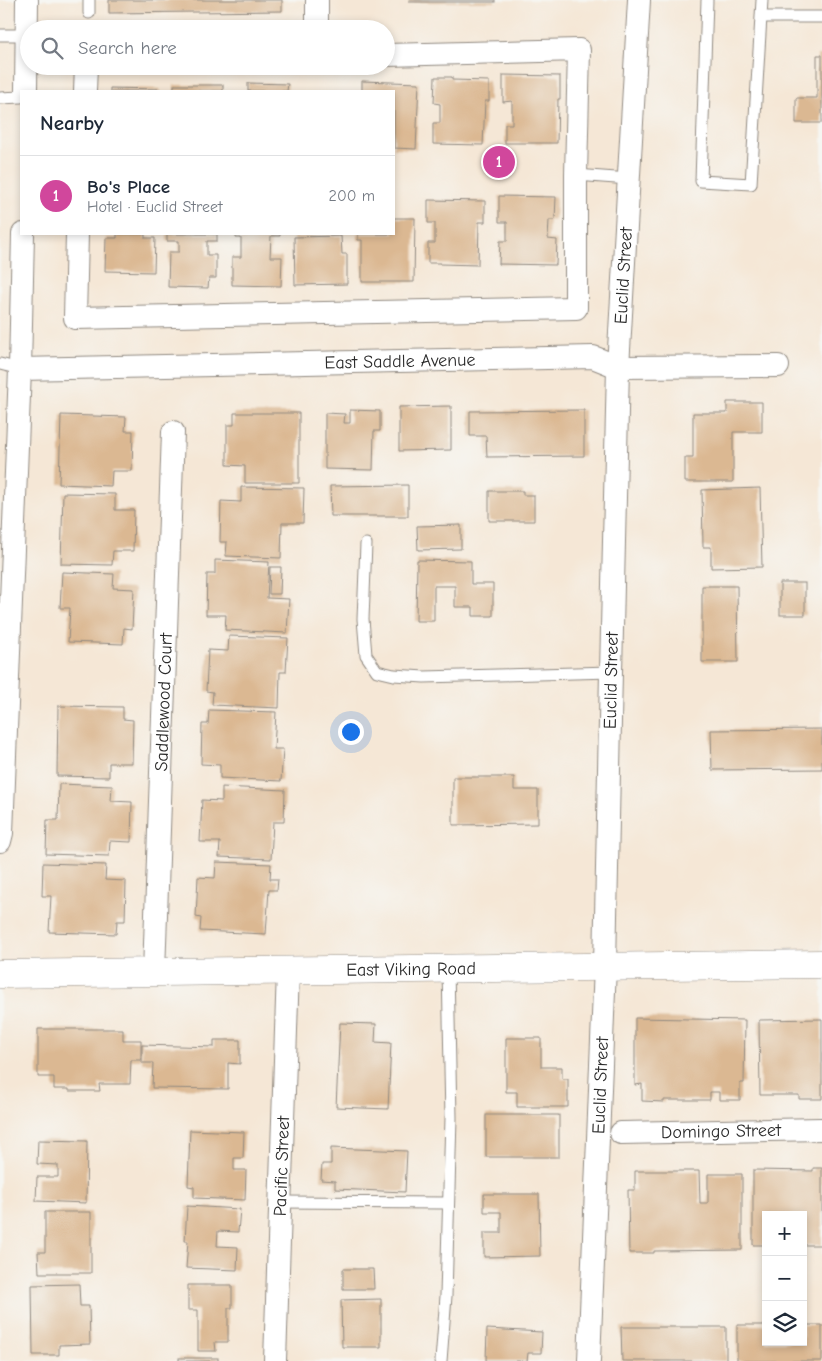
<!DOCTYPE html>
<html lang="en">
<head>
<meta charset="utf-8">
<style>
  :root { --surface:#fff; --page:#f2f2f3; --text:#1f2937; --muted:#747a83; --line:#e0e1e3; --accent:#1f6fb2 }
  body { margin:0; font-family:"Comic Neue",sans-serif; background:var(--page); color:var(--text) }
  .controls { position:absolute; right:15px; bottom:15px; display:grid; overflow:hidden; border-radius:0px; box-shadow:0 2px 8px #0003 }
  .controls button { width:45px; height:45px; display:grid; place-items:center; padding:0; border:0; border-bottom:1px solid var(--line); background:var(--surface); color:var(--text); font:25px sans-serif }
  .you { position:absolute; left:350px; top:731px; width:18px; height:18px; margin:-12px; border:4px solid #fff; border-radius:50%; background:#1a73e8; box-shadow:0 0 0 8px #1a73e833 }
  .badge { display:grid; place-items:center; width:32px; height:32px; border-radius:50%; background:var(--accent); color:#fff; font-size:16px; font-weight:700 }
  .pin { position:absolute; translate:-50% -50%; border:2px solid #fff; box-shadow:0 1px 5px #0006 }
  .list { margin:0; padding:0; list-style:none }
  h2 { display:flex; justify-content:space-between; align-items:center; height:65px; margin:0; padding:0 20px; font-size:21px }
  h2 small { font-size:16px; font-weight:400; color:var(--muted) }
  .list li { display:grid; grid-template-columns:32px 1fr auto; gap:15px; align-items:center; box-sizing:border-box; height:80px; padding:0 20px; border-top:1px solid var(--line) }
  .list b { display:block; font-size:19px; white-space:nowrap }
  .list p { margin:0; font-size:16px; white-space:nowrap; color:var(--muted) }
  .list em { font-size:16px; font-style:normal; color:var(--muted) }
  .icon { flex:none; width:28px; height:28px; fill:none; stroke:currentColor; stroke-width:2; stroke-linecap:round; stroke-linejoin:round }
  .map { position:relative; flex:none; width:822px; height:1361px; overflow:hidden }
  .search { position:absolute; background:var(--surface); box-shadow:0 2px 8px #0003; left:20px; top:20px; width:375px; height:55px; display:flex; align-items:center; gap:12px; box-sizing:border-box; padding:0 18px; border-radius:28px; color:var(--muted); font-size:19px }
  .panel { position:absolute; background:var(--surface); box-shadow:0 2px 8px #0003; left:20px; top:90px; width:375px; height:145px; border-radius:0px }
  .map>svg:first-child { display:block }
</style>
</head>
<body>
<div class="map">
<svg width="822" height="1361" viewBox="0 0 822 1361">
  <rect width="100%" height="100%" fill="#f6f6f2"/>
  <filter id="ink" filterUnits="userSpaceOnUse"><feTurbulence type="fractalNoise" baseFrequency=".02" numOctaves="2"/><feDisplacementMap in="SourceGraphic" scale="10" xChannelSelector="R" yChannelSelector="G"/><feConvolveMatrix kernelMatrix="1 2 1 2 8 2 1 2 1" color-interpolation-filters="sRGB"/></filter>
  <filter id="wash" filterUnits="userSpaceOnUse"><feTurbulence type="fractalNoise" baseFrequency=".0096" numOctaves="4" result="noise"/><feDisplacementMap in="SourceGraphic" scale="20" xChannelSelector="R" yChannelSelector="G"/><feGaussianBlur stdDeviation="1.12" result="paint"/><feColorMatrix in="noise" values="0 0 0 0 0 0 0 0 0 0 0 0 0 0 0 0 0 1.4 0 .05"/><feComposite in="paint" operator="in"/></filter>
  <g filter="url(#wash)">
    <rect width="100%" height="100%" fill="#f5e7d6"/>
    <g id="blocks">
      <g fill="#dbb892">
        <polygon points="109,0 282,0 282,11 109,13"/>
        <rect x="409" y="0" width="86" height="2"/>
        <polygon points="817,55 822,55 822,123 796,123 796,98 817,98"/>
        <polygon points="503,75 560,76 560,99 558,99 557,143 505,143 505,124 512,124 512,101 503,102"/>
        <polygon points="435,77 452,77 452,80 489,81 489,101 485,101 483,145 433,144 433,123 440,123 440,104 434,103"/>
        <polygon points="362,81 419,83 416,149 394,148 394,91 362,91"/>
        <polygon points="248,83 288,84 287,91 248,91"/>
        <rect x="174" y="85" width="49" height="6"/>
        <polygon points="110,88 160,89 160,91 110,91"/>
        <polygon points="499,196 556,197 555,220 549,220 548,239 557,240 556,265 499,264 500,241 507,241 507,222 499,222"/>
        <polygon points="428,200 485,201 485,222 479,222 478,265 440,264 440,263 428,263 428,243 435,243 435,223 428,223"/>
        <polygon points="394,218 415,218 414,282 362,282 362,240 358,240 358,234 394,234"/>
        <polygon points="117,234 145,234 145,238 155,238 154,272 105,271 106,238 117,238"/>
        <polygon points="167,234 217,234 217,241 207,241 207,255 216,255 216,278 209,278 208,288 168,287 169,252 179,252 179,241 167,241"/>
        <polygon points="236,234 280,234 280,236 271,236 270,257 282,257 281,286 232,285 232,257 241,257 241,238 236,238"/>
        <polygon points="341,236 342,254 347,254 347,284 295,285 294,237"/>
        <polygon points="727,402 762,402 762,432 733,432 733,482 685,482 685,458 693,458 693,413 727,413"/>
        <polygon points="451,406 451,450 399,451 399,407"/>
        <polygon points="350,410 380,411 380,431 374,431 373,470 325,469 325,413 345,414 344,423 350,423"/>
        <polygon points="584,410 584,456 487,457 486,436 470,436 470,411"/>
        <polygon points="234,413 299,413 299,483 245,483 245,466 227,465 227,425 234,425"/>
        <polygon points="61,415 126,417 125,431 133,431 132,471 112,471 111,486 59,484"/>
        <polygon points="408,485 408,516 331,516 330,486"/>
        <polygon points="241,487 304,488 303,523 282,523 281,558 226,556 227,542 220,542 221,501 241,502"/>
        <polygon points="760,488 762,567 711,568 711,547 703,547 702,490"/>
        <polygon points="489,491 523,491 523,495 534,495 534,521 489,521"/>
        <polygon points="63,493 115,494 115,510 134,510 133,551 113,551 112,565 61,564"/>
        <polygon points="461,525 461,549 418,550 417,526"/>
        <polygon points="215,560 269,562 267,598 289,599 287,633 225,630 226,615 206,615 207,574 215,574"/>
        <polygon points="417,560 471,561 471,584 493,584 493,616 473,616 473,607 455,607 455,586 434,586 434,621 416,621"/>
        <polygon points="270,567 281,567 280,594 269,594"/>
        <polygon points="62,572 114,574 113,588 134,589 132,629 124,628 123,644 68,642 70,608 60,608"/>
        <rect x="780" y="583" width="25" height="32"/>
        <polygon points="702,586 737,586 738,662 702,662"/>
        <polygon points="229,636 288,638 286,672 280,672 279,708 212,705 213,692 206,691 208,650 228,651"/>
        <polygon points="58,706 123,707 123,719 133,720 132,763 109,763 109,777 57,776"/>
        <polygon points="209,710 276,712 274,749 283,749 281,781 220,778 220,765 201,764 202,724 208,724"/>
        <polygon points="822,729 822,769 712,770 711,730"/>
        <polygon points="453,777 514,777 514,790 538,790 538,824 453,825"/>
        <polygon points="59,784 112,786 111,801 132,802 131,842 110,841 109,856 46,854 47,820 58,820"/>
        <polygon points="222,787 285,790 284,822 273,822 271,859 219,857 220,842 200,842 202,800 222,801"/>
        <polygon points="216,862 271,864 270,879 278,879 277,890 269,890 266,934 200,931 201,918 196,917 198,877 215,878"/>
        <polygon points="43,863 106,865 105,880 126,881 125,921 117,921 116,934 49,932 51,896 42,896"/>
        <polygon points="635,1018 745,1020 744,1083 740,1083 740,1100 719,1100 719,1092 710,1092 710,1100 664,1100 664,1102 642,1101 642,1084 635,1085"/>
        <polygon points="822,1019 822,1099 799,1099 799,1095 760,1095 759,1020"/>
        <polygon points="340,1023 376,1024 375,1042 391,1043 388,1109 336,1107"/>
        <polygon points="38,1029 123,1029 123,1040 141,1040 141,1060 131,1060 130,1084 99,1084 100,1091 69,1091 69,1089 54,1089 54,1077 38,1077"/>
        <polygon points="506,1038 541,1038 541,1067 562,1067 562,1079 568,1079 568,1107 517,1107 517,1092 506,1092"/>
        <polygon points="214,1040 240,1040 240,1064 228,1063 228,1089 152,1088 153,1063 142,1063 142,1045 214,1047"/>
        <rect x="486" y="1115" width="73" height="42"/>
        <polygon points="190,1130 244,1132 243,1158 234,1158 234,1170 246,1170 245,1200 194,1198 194,1187 188,1186"/>
        <polygon points="38,1140 87,1141 86,1203 36,1201 37,1177 58,1177 58,1165 37,1164"/>
        <polygon points="331,1148 407,1151 405,1192 335,1189 335,1181 321,1180 322,1164 331,1164"/>
        <polygon points="813,1168 822,1168 822,1245 803,1245 803,1215 766,1215 766,1245 753,1245 753,1170 813,1171"/>
        <polygon points="635,1171 699,1171 700,1203 708,1203 708,1174 742,1174 742,1250 654,1251 654,1253 629,1253 628,1190 635,1190"/>
        <polygon points="484,1194 539,1194 540,1256 484,1257 484,1233 501,1233 501,1212 484,1212"/>
        <polygon points="187,1206 240,1209 238,1232 218,1231 217,1246 238,1247 237,1270 186,1268 188,1241 185,1241"/>
        <polygon points="45,1212 91,1212 91,1273 39,1273 38,1252 45,1252"/>
        <polygon points="343,1269 373,1269 374,1289 343,1289"/>
        <polygon points="79,1284 80,1306 89,1306 90,1344 59,1345 59,1355 33,1355 32,1285"/>
        <polygon points="188,1285 232,1285 232,1308 228,1308 228,1342 215,1342 216,1351 198,1351 198,1310 188,1310"/>
        <polygon points="381,1299 381,1347 342,1347 341,1300"/>
        <polygon points="737,1325 766,1325 766,1342 803,1342 803,1325 822,1325 822,1361 737,1361"/>
        <polygon points="621,1327 726,1327 726,1361 622,1361"/>
        <polygon points="487,1329 542,1332 541,1353 528,1353 527,1361 486,1361"/>
        <rect x="179" y="1358" width="39" height="3"/>
      </g>
    </g>
  </g>
  <g filter="url(#ink)">
    <use href="#blocks" fill-opacity="0" stroke="#908980" stroke-width="1"/>
    <g fill="none" stroke-linecap="round" stroke-linejoin="round">
      <defs>
        <g id="lane">
          <polyline points="707,0 701,181 751,184 762,0"/>
          <polyline points="89,13 89,0"/>
          <polyline points="762,17 822,17"/>
          <polyline points="0,35 27,35"/>
          <polyline points="0,98 21,97"/>
          <polyline points="576,175 629,179"/>
          <polyline points="0,364 20,369"/>
          <polyline points="366,544 363,619 366,655 377,671 394,675 424,677 611,672"/>
          <polyline points="280,1202 448,1203"/>
          <polyline points="441,1361 446,1296 451,1118 448,968"/>
        </g>
        <g id="street">
          <polyline points="317,0 317,29"/>
          <polyline points="26,91 27,0"/>
          <polyline points="85,91 86,66"/>
          <polyline points="77,234 75,318 576,308 576,175 579,50 386,55"/>
          <path id="s1" d="M20,369L593,357L618,367L778,366"/>
          <polyline points="0,841 2,833 20,369 23,234"/>
          <path id="s2" d="M154,972L173,432"/>
          <path id="s3" d="M621,1133L822,1129"/>
          <path id="s4" d="M275,1361L288,970"/>
          <path id="s5" d="M589,1361L605,966L611,672L618,367L639,0"/>
        </g>
        <g id="secondary">
          <path id="s6" d="M0,974L822,964"/>
        </g>
      </defs>
      <use href="#lane" stroke="#908980" stroke-width="13"/>
      <use href="#street" stroke="#908980" stroke-width="24"/>
      <use href="#secondary" stroke="#908980" stroke-width="29"/>
      <use href="#lane" stroke="#fff" stroke-width="11"/>
      <use href="#street" stroke="#fff" stroke-width="22"/>
      <use href="#secondary" stroke="#fff" stroke-width="28"/>
    </g>
  </g>
  <g text-anchor="middle" stroke-width="5" stroke-linejoin="round" paint-order="stroke">
    <g font-size="18" fill="#2b2b2b" stroke="#f6f6f2">
      <text dy="6" stroke="none"><textPath href="#s5" startOffset="1086">Euclid Street</textPath></text>
      <text dy="6" stroke="none"><textPath href="#s1" startOffset="380">East Saddle Avenue</textPath></text>
      <text dy="6" stroke="none"><textPath href="#s5" startOffset="681">Euclid Street</textPath></text>
      <text dy="6" stroke="none"><textPath href="#s2" startOffset="270">Saddlewood Court</textPath></text>
      <text dy="6" stroke="none"><textPath href="#s6" startOffset="411">East Viking Road</textPath></text>
      <text dy="6" stroke="none"><textPath href="#s5" startOffset="276">Euclid Street</textPath></text>
      <text dy="6" stroke="none"><textPath href="#s3" startOffset="100">Domingo Street</textPath></text>
      <text dy="6" stroke="none"><textPath href="#s4" startOffset="195">Pacific Street</textPath></text>
    </g>
  </g>
</svg>
<div class="controls">
<button>+</button>
<button>−</button>
<button><svg class="icon" aria-label="layers" viewBox="0 0 24 24"><path d="M12 4l9 5-9 5-9-5zM3 14l9 5 9-5"/></svg></button>
</div>
<div class="you"></div>
<div class="pin badge" style="left:499px;top:162px;background:#d1479c">1</div>
<div class="search"><svg class="icon" aria-label="search" viewBox="0 0 24 24"><circle cx="10" cy="10" r="6"/><path d="M15 15l6 6"/></svg>Search here</div>
<section class="panel">
<h2>Nearby<small></small></h2>
<ul class="list">
<li><span class="badge" style="background:#d1479c">1</span><div><b>Bo's Place</b><p>Hotel · Euclid Street</p></div><em>200 m</em></li>
</ul>
</section>
</div>
</body>
</html>
